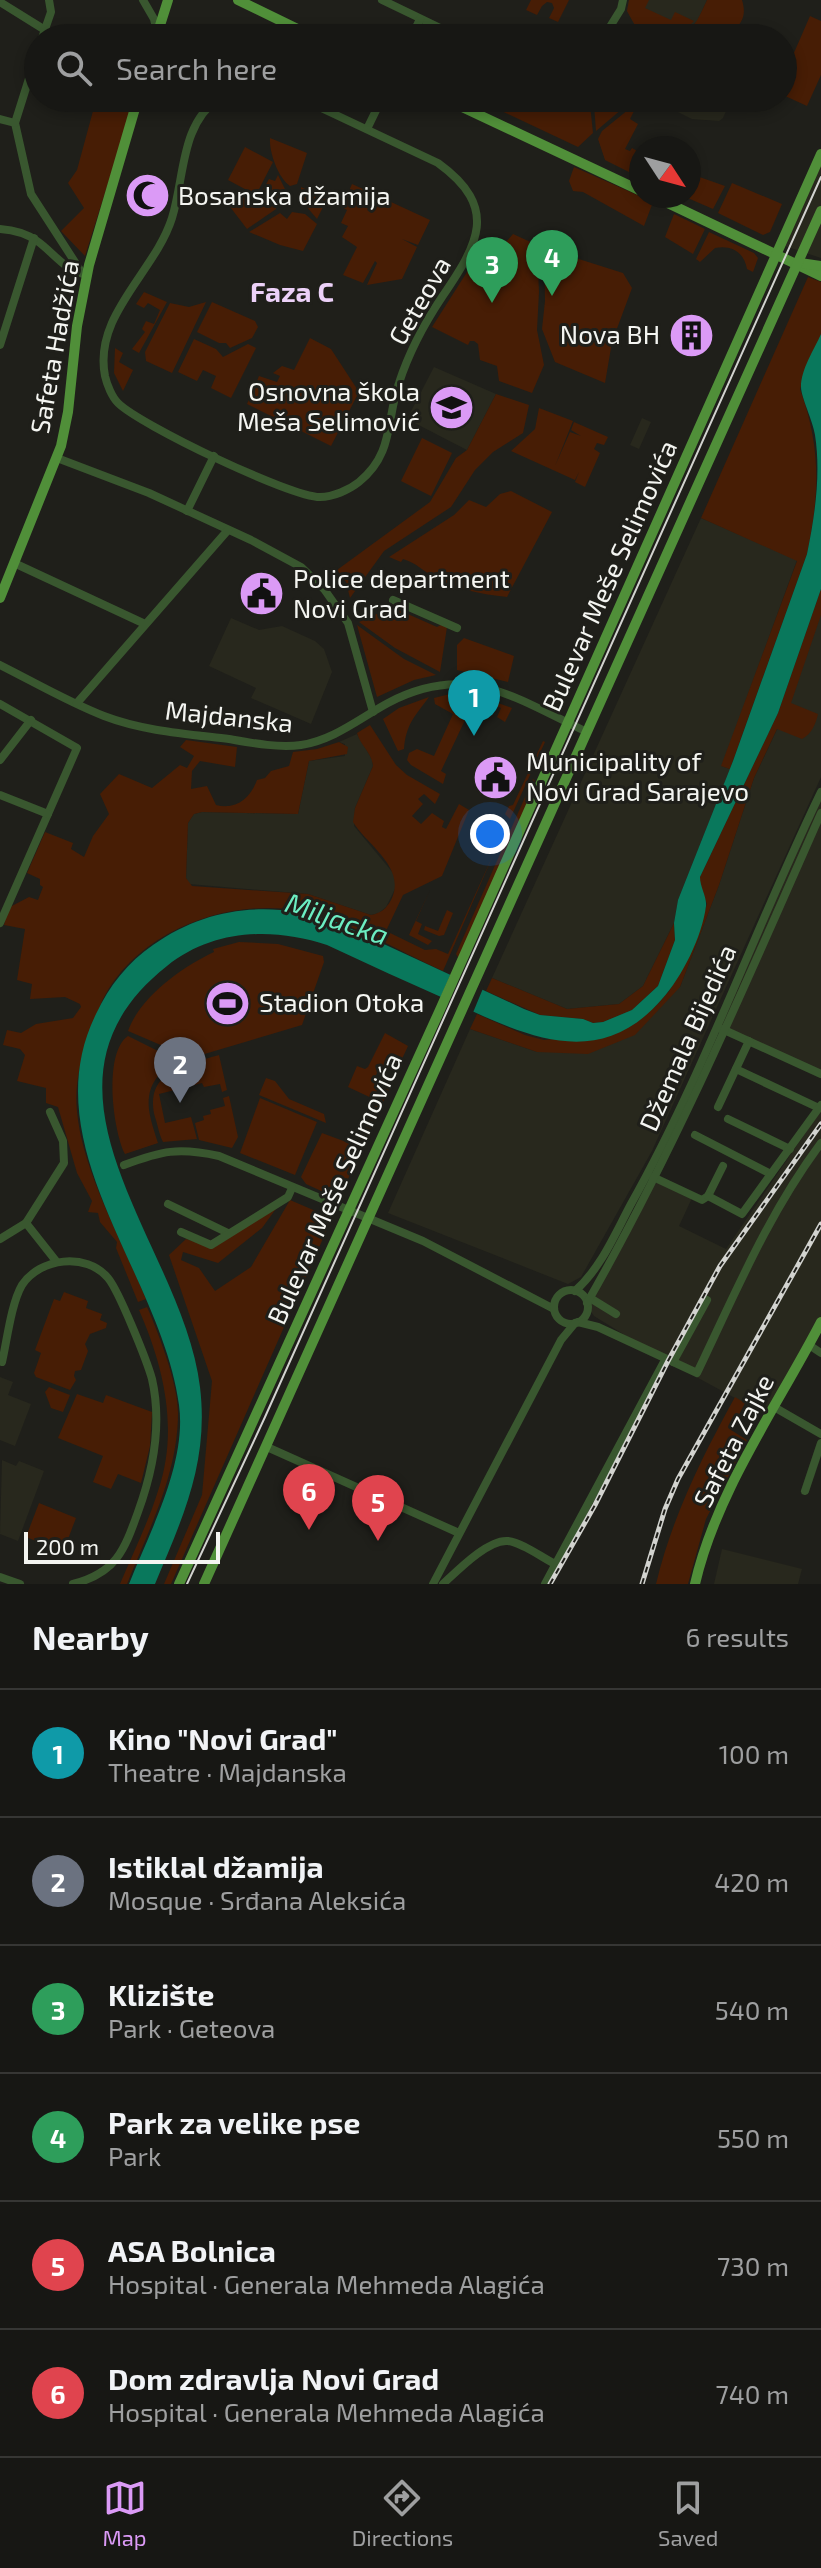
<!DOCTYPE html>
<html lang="en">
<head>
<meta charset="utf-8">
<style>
  :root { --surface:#171714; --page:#20201d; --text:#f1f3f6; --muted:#9e9fa0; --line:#363634; --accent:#db9af6 }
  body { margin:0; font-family:"Exo 2",sans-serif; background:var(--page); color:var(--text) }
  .compass { position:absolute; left:629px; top:136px; width:72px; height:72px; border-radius:50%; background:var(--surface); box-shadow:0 4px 12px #0003; rotate:126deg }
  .scale { position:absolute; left:24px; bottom:20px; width:196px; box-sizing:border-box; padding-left:8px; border:4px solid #f4f5f1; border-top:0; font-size:22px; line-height:28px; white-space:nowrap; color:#f4f5f1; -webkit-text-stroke:6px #1f1f1a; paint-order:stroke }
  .you { position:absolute; left:490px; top:834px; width:28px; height:28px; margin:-20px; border:6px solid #fff; border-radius:50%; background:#1a73e8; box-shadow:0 0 0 12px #1a73e833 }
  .badge { display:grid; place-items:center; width:52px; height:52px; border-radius:50%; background:var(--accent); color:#fff; font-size:26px; font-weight:700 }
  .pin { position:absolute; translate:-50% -66px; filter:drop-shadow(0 2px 4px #0008) }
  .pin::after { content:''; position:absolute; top:42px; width:28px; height:24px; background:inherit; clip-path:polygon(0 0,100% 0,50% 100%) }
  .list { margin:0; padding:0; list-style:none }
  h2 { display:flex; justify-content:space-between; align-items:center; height:104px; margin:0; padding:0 32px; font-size:34px }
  h2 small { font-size:26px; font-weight:400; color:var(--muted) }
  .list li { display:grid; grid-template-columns:52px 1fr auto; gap:24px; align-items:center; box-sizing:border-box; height:128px; padding:0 32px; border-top:2px solid var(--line) }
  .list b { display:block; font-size:30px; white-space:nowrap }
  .list p { margin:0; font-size:26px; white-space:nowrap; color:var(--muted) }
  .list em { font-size:26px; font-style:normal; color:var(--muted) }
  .icon { flex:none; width:44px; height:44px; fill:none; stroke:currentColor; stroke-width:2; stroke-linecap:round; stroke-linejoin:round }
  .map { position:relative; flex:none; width:821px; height:1584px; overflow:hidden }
  .search { position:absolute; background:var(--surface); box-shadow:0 4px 12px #0003; left:24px; right:24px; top:24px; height:88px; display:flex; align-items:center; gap:20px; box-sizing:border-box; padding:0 28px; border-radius:44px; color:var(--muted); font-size:30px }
  .sheet { height:872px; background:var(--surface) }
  nav { display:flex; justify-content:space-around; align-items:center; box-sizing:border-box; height:112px; border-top:2px solid var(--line); background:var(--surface); font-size:22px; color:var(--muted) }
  nav a { display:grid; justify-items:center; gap:4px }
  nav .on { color:var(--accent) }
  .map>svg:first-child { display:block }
</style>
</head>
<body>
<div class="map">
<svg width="821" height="1584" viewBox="0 0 821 1584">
  <rect width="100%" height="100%" fill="#1f1f1a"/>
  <g fill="#28281d">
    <polygon points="629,0 707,0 697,22 689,27 659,38 642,38 627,11"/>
    <polygon points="678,98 732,98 723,118 719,121 692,119 672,109"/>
    <polygon points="821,153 821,258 782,245"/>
    <polygon points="434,367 496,394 467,450 407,419"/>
    <polygon points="642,418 651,422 639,449 630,445"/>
    <polygon points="701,518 797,560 722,766 730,769 678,900 674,923 643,986 619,1004 567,1009 492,978"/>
    <polygon points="821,600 821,777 652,1151 581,1277 568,1284 388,1213 470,1029 537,1052 680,987 719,885 754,778 783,717"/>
    <polygon points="231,618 259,630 282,626 315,641 324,649 332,672 311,724 251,698 256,688 209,666"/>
    <polygon points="357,734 372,759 373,766 355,808 354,826 394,874 396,887 386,907 379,913 371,915 308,894 189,884 186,878 188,823 194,814 202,812 298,814 309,761 345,756 345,744 339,742"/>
    <polygon points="821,791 821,1074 717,1027"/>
    <polygon points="821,1110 821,1329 772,1418 665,1360 594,1316 589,1309 653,1177 692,1198 679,1226 726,1249"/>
    <polygon points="0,1377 13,1382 8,1395 31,1404 15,1446 0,1440"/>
    <polygon points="2,1460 16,1466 19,1461 44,1471 18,1541 0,1534"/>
    <polygon points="722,1549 802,1569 798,1584 714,1584"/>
  </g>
  <g fill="#471d05">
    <polygon points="531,0 569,0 558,22 549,18 554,8 552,3 547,2 542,6 537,15 526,10"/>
    <path d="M629,0H649L645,8L671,20L675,12L694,21C682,35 659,38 642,38L627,11Z"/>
    <path d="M707,0H742C748,19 739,27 724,38H668C696,29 695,25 707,0Z"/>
    <polygon points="810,16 821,21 821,75 807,106 783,95 783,78"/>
    <polygon points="107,98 134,98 133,104 85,256 61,231 84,208 68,183 77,170 96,100 105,101"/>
    <polygon points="474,98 521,98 542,108 547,98 595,98 590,104 593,133 578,147"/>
    <polygon points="599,98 635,98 596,131 594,105"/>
    <polygon points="639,101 630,119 638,124 625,149 630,151 632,148 641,153 641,178 605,160 598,139 602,131"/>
    <path d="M270,138L307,153L297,184L290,186C278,178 269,152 270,138Z"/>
    <polygon points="245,147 273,162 256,195 228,180"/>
    <polygon points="574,167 653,202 644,226 583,192 573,191 569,181"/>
    <polygon points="691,174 725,186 713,209 683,196 689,196"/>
    <polygon points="278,175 285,189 283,194 277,198 261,193 269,179 275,181"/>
    <polygon points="732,183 782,204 770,232 763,235 718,213"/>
    <polygon points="352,184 430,220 418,245 402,239 417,247 402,279 367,285 377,263 375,261 363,283 343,275 357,247 342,237 348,226 341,223 347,210 342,207"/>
    <polygon points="301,187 327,199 317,219 301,200"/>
    <polygon points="221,195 271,200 276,203 276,209 247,229"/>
    <polygon points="292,212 305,214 317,224 303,251 280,245 249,232 280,213 287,219"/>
    <polygon points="674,214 705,229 693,254 665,237"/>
    <path d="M709,232L754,253L758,258L753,272L747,269C744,252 732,245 715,248L700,262L696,259Z"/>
    <polygon points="513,234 537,245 539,292 537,330 544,365 532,393 499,381 497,366 480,360 478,344 474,341 470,341 468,345 432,327 488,239 505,243"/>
    <polygon points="544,248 623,273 632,288 612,342 605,383 555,362 542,329 545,301"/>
    <path d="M808,277L821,282V334L800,389C821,448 820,492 807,554L730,769L721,766L797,561L701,518Z"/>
    <polygon points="144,292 167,302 139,353 132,349 145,332 142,329 146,321 154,324 160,310 148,303 144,308 136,304"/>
    <polygon points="206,302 172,373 146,361 145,352 170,303 189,307"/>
    <polygon points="212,302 255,321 258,327 252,338 230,348 226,343 219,343 197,332"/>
    <polygon points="310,338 331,349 359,392 331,446 247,404 259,376 277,382 280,376 273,373 282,366 294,370"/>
    <polygon points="194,339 216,349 223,357 248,344 256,348 231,398 211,388 216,376 203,370 197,381 178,372"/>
    <polygon points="115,348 123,353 119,362 133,370 123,391 114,373"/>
    <polygon points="496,394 529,405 523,433 493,452 475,470 451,507 384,551 350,598 346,582 337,570 430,502 456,458 467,450"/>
    <polygon points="539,408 573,421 555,466 570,432 581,436 571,430 574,422 608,437 604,445 597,443 594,449 600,453 585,487 575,482 579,472 575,480 511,451 535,429"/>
    <polygon points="422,438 452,453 431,496 401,481"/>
    <path d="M511,491L552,512L507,597C480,594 459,590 435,577C422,571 417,563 403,559L401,562L389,557L454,515L469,500L486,507L500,494Z"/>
    <path d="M821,589V615L791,703L818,714C816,723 812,734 802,739L777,729L754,778L719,885L680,987L635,1035L588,1054L537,1052L470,1029L477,1014L525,1035L544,1040L618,1032L657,1005L669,991L690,954L707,904L700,887V877L778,713Z"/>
    <polygon points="392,607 437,627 441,625 447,627 440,672 395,648 359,622"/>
    <polygon points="357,625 404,659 436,675 414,680 377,697"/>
    <polygon points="464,638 514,656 508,682 457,670 457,645"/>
    <polygon points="450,694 473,696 462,718 465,720 441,771 446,774 443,784 411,765 407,760 409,753 417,749 434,756 453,714 435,704 434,698"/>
    <polygon points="478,696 512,708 505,722 497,717 501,708 490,703 485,711 474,705"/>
    <path d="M429,697C415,716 406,724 404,749L398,751L383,719L399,708Z"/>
    <path d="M370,725L396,765L407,775L440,794L435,804L424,794L418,799L423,804L412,816L421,824L432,813L444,821L442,827L446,829L459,804L469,810L442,876L403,895L386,931L425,950L436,949L448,954L494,853L443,971C396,950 347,919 296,910C225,899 137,932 103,999C99,1008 96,1018 92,1028C82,1055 74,1081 77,1111C82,1171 123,1242 146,1299L138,1302L116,1248L117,1242L100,1222L98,1213L88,1212L92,1201L77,1173L58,1107L46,1103V1088L17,1081L25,1055L20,1049L3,1045L7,1030L21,1033L36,1024L73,1018L81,1007L80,1004L65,997L30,999L32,984L17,980L25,929L4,925L8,908L29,897L38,900L43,887L40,885V879L27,873L45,832L73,843L71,849L84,857L93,836L109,814L100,794L119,774L152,788L180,765L187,768L194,756L180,747L186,740L237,747L235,767L200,761L192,771L191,789L207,786L216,805C236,810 250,799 257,780L265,778L271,771L289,766L293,752L317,749L339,742L348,747L347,754L309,761L298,814L202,812L194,814L188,823L186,878L192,886L308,894L371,915C381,913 386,909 391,900C407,868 368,846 353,822L355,808L373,766C372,753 360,745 357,733Z"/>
    <polygon points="543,741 545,742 510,819 505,814 509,806 513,805"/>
    <polygon points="533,779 535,781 527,803 459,959 456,954"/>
    <polygon points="430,890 416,921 422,924 418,934 432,941 428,945 409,935"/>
    <polygon points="447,910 453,913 444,935 439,936 424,930 425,926 438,931"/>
    <polygon points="674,923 675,940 658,986 632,1010 603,1022 593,1023 583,1019 540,1015 486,991 492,978 567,1009 619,1004 643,986"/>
    <path d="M239,942L278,944L323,956L324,962L302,1025L191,1058L128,1031C140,997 182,967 214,952L213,949Z"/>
    <polygon points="385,1033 408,1046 402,1059 392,1054 385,1070 379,1068 374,1080 390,1087 343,1190 330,1195 306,1184 301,1177 322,1133 357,1146 378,1101 348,1087 357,1066 365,1069 368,1067"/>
    <path d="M128,1036L178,1061C173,1066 164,1069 158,1076C141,1097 151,1120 158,1143L125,1154C113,1130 103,1053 128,1036Z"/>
    <path d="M219,1055L227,1090L222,1092L220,1084L204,1087L202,1083L159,1094L165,1123L191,1117L197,1139L163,1142C159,1134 158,1126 155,1117C144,1071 185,1065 219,1055Z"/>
    <polygon points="266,1078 275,1081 289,1099 324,1114 326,1123 259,1095"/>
    <polygon points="229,1096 238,1137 232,1148 199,1140 195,1123 204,1120 203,1116 211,1114 210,1110 225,1106 223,1098"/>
    <polygon points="260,1098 317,1122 295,1175 240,1153"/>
    <polygon points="290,1200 332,1218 171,1584 164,1584 202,1495 212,1381 169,1255 186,1239 213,1248 278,1206 262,1228 218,1263 183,1252 181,1260 199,1268 215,1291 251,1267"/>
    <polygon points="64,1292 88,1301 86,1308 102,1314 100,1320 107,1323 106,1328 90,1334 85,1344 88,1351 81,1370 75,1371 74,1376 76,1380 70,1390 36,1377 34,1373 41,1353 35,1350 54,1299 60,1301"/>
    <path d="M147,1307C159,1334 178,1384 178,1413C178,1474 149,1529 127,1584H120C133,1553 148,1523 158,1491C179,1430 164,1367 139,1310Z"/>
    <polygon points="49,1387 70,1395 63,1412 51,1408 45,1392"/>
    <polygon points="77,1394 103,1403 106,1395 152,1412 150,1446 141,1483 118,1474 111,1489 93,1482 103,1456 58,1438"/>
    <path d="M735,1397L745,1403L731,1430L747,1440L706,1519L688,1584H656C672,1517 702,1457 735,1397Z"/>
    <polygon points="39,1503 76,1518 65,1547 48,1546 26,1537"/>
  </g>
  <path fill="#09785c" d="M821,334V589L778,713L700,877C700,887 707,897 706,906C702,937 682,977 662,999C598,1074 522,1034 450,1001C409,983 368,964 327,945C273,927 213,929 167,966C11,1089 184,1246 200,1387C209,1462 183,1517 155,1584H129C150,1531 187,1463 179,1405C162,1275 31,1146 96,1014C109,986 128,962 153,945C208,906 269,901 332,920L524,1009L540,1015L583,1019L593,1023L603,1022L632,1010L658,986L675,940L674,923L678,900L733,761L807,554C815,515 821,474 815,435C813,421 801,397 801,387C801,369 814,350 821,334Z"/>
  <polygon fill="#1f1f1a" points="452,971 484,986 472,1015 439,1001"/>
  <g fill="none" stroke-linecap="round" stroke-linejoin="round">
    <g stroke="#39572f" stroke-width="8">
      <polyline points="143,0 154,19 157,32"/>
      <polyline points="382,0 461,38"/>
      <polyline points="0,2 45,30"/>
      <polyline points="42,38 51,12 49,0"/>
      <polyline points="411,38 420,19"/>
      <polyline points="603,38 621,9 623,0"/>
      <polyline points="38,50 15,123 31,194 82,273"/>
      <path d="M219,98C180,125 185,176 172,218C155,272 93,315 105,376C107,385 112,397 118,403C140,425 290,497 320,497C333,497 349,490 359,482C394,454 386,420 399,383C409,352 424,324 442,297C478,244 500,208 438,163L300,98"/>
      <polyline points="0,119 15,123"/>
      <polyline points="367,129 382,98"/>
      <path d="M0,229C14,230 26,233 37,241C52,251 67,273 85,274"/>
      <polyline points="0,345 34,238"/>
      <polyline points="57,458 149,493 251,540 301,567 324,589 348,623 373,712"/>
      <polyline points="187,511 214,456"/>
      <polyline points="14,563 145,624"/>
      <polyline points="393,600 457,628"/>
      <path d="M0,665C34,682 68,702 104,716C143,731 187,734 229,739C252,743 278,748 301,745C334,740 360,718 388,703C468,661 515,698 587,732"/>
      <polyline points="77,703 228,530"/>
      <polyline points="0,704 77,748 0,923"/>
      <polyline points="0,760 31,720"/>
      <polyline points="0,795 48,814"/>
      <polyline points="722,1029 821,1074"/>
      <polyline points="736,1069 819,1108"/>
      <polyline points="718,1107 749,1041"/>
      <polyline points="728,1119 790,1149"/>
      <polyline points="695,1135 771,1174"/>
      <path d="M124,1165C162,1151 178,1147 219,1156L423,1241L554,1309"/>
      <polyline points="653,1177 702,1200 708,1196 723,1166"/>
      <polyline points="708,1196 742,1214 821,1105"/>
      <polyline points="168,1204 228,1233"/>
      <polyline points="26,1223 64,1163 63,1141 50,1112"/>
      <polyline points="181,1232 211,1245 288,1197 292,1188"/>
      <polyline points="0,1239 26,1223 56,1261"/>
      <circle cx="571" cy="1307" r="17"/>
      <path d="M575,1291C601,1268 615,1234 631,1204C705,1072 755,928 821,792"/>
      <polyline points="590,1298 616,1314"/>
      <path d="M587,1303C677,1146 748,978 821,813"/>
      <path d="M578,1322L598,1327L697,1373C735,1294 768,1214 821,1143"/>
      <polyline points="809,1345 821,1353"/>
      <path d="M2,1362C7,1341 11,1304 22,1285C40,1258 86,1252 108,1278C119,1291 147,1361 152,1379C162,1423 153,1471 138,1512C124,1551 116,1573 73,1584"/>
      <polyline points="673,1362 707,1300"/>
      <polyline points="774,1407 821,1434"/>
      <polyline points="267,1447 459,1533"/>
      <polyline points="805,1491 821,1443"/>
      <polyline points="0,1577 20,1584"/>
      <polyline points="433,1584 561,1340 575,1323"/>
      <path d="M443,1584C457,1571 488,1539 508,1541C523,1543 541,1557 555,1564"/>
      <polyline points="545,1584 665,1360"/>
    </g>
    <g stroke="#508f39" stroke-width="10">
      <polyline points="238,0 316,38"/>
      <polyline points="156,38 168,0"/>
      <polyline points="443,98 641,191"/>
      <polyline points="653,196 821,276"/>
      <polyline points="800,263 821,266"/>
      <polyline points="0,598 61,446 68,412 77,326 89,265 138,98"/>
      <polyline points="179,1584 439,1012 821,154"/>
      <polyline points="204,1584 821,211"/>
      <path d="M695,1584C716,1492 778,1405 821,1322"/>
    </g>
    <polyline stroke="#d2d3cf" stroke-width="2" points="187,1584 265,1417 821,177"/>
    <defs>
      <g id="rail">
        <polyline points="550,1584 595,1505 668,1361 720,1266 821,1124"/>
        <polyline points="642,1584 665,1509 678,1479 821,1224"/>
      </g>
    </defs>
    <use href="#rail" stroke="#d2d3cf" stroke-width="5"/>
    <use href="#rail" stroke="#1f1f1a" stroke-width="2" stroke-dasharray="6" stroke-linecap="butt"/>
  </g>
  <defs>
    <symbol id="mosque-disc" viewBox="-11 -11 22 22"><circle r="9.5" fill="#db9af6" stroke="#1f1f1a"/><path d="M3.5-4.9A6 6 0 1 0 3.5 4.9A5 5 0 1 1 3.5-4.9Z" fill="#111"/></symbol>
    <symbol id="building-disc" viewBox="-11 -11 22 22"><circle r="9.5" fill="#db9af6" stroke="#1f1f1a"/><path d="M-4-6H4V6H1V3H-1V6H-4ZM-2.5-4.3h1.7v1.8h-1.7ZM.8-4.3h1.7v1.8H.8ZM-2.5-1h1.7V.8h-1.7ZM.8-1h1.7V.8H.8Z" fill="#111"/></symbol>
    <symbol id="school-disc" viewBox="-11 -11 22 22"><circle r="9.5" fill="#db9af6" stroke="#1f1f1a"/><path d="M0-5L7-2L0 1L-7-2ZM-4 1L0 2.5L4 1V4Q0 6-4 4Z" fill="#111"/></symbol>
    <symbol id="civic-disc" viewBox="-11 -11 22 22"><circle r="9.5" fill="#db9af6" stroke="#1f1f1a"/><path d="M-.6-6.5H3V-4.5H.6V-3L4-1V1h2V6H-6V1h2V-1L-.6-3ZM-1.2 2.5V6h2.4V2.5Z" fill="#111"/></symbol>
    <symbol id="stadium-disc" viewBox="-11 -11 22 22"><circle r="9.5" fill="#db9af6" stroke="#1f1f1a"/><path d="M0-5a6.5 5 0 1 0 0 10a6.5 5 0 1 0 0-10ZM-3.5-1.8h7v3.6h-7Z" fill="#111"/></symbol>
  </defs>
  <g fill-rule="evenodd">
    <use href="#mosque-disc" x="122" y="170" width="51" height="51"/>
    <use href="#building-disc" x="666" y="310" width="51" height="51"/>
    <use href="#school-disc" x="426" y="382" width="51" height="51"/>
    <use href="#civic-disc" x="236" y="568" width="51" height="51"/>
    <use href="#civic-disc" x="470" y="752" width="51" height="51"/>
    <use href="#stadium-disc" x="202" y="978" width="51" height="51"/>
  </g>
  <g text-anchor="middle" stroke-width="6" stroke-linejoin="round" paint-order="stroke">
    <g font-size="26" fill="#f4f5f1" stroke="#1f1f1a" text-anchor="start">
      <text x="178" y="205">Bosanska džamija</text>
      <text x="660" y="344" text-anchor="end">Nova BH</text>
      <text x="420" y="401" text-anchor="end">Osnovna škola<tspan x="420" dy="30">Meša Selimović</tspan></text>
      <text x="293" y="588">Police department<tspan x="293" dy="30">Novi Grad</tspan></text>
      <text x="526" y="771">Municipality of<tspan x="526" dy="30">Novi Grad Sarajevo</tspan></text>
      <text x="259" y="1012">Stadion Otoka</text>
    </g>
    <g font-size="26" fill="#f4f5f1" stroke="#1f1f1a">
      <text transform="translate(420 301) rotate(-60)" y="9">Geteova</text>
      <text transform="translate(55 347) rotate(-80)" y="9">Safeta Hadžića</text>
      <text transform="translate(610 576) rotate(-66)" y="9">Bulevar Meše Selimovića</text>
      <text transform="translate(229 717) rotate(6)" y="9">Majdanska</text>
      <text transform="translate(688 1038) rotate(-66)" y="9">Džemala Bijedića</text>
      <text transform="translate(335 1189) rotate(-66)" y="9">Bulevar Meše Selimovića</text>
      <text transform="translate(734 1441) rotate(-63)" y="9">Safeta Zajke</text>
    </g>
    <g font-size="28" font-weight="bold" fill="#ecd1f8" stroke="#1f1f1a">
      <text x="292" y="302">Faza C</text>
    </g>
    <g font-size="28" font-style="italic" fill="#6cedc2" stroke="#1f1f1a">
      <text transform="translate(337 919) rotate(19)" y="10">Miljacka</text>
    </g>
  </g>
</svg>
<svg class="compass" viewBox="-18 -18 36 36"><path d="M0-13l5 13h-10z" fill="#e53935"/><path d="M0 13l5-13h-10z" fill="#9e9fa0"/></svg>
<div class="scale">200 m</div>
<div class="you"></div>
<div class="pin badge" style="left:474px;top:736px;background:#0f9aa8">1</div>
<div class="pin badge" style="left:180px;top:1103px;background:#6b7280">2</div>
<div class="pin badge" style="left:492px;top:303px;background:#2e9e5b">3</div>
<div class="pin badge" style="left:552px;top:296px;background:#2e9e5b">4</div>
<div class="pin badge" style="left:378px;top:1541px;background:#e0444e">5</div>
<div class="pin badge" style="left:309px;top:1530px;background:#e0444e">6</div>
<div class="search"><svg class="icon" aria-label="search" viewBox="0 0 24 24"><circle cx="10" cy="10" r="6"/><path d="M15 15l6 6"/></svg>Search here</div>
</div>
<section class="sheet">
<h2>Nearby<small>6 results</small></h2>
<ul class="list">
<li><span class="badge" style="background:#0f9aa8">1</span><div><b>Kino &quot;Novi Grad&quot;</b><p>Theatre · Majdanska</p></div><em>100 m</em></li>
<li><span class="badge" style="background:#6b7280">2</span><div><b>Istiklal džamija</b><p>Mosque · Srđana Aleksića</p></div><em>420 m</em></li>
<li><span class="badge" style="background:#2e9e5b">3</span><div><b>Klizište</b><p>Park · Geteova</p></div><em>540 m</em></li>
<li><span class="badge" style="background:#2e9e5b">4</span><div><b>Park za velike pse</b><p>Park</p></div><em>550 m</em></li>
<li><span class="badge" style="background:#e0444e">5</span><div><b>ASA Bolnica</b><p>Hospital · Generala Mehmeda Alagića</p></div><em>730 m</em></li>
<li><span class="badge" style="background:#e0444e">6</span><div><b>Dom zdravlja Novi Grad</b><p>Hospital · Generala Mehmeda Alagića</p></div><em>740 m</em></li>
</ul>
</section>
<nav>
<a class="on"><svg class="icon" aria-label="map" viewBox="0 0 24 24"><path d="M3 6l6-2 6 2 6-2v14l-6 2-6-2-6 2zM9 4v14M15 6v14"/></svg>Map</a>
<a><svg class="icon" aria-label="directions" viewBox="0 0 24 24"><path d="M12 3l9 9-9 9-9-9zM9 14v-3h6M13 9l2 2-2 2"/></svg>Directions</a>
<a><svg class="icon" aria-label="saved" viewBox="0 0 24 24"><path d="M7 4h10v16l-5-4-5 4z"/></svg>Saved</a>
</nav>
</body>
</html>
